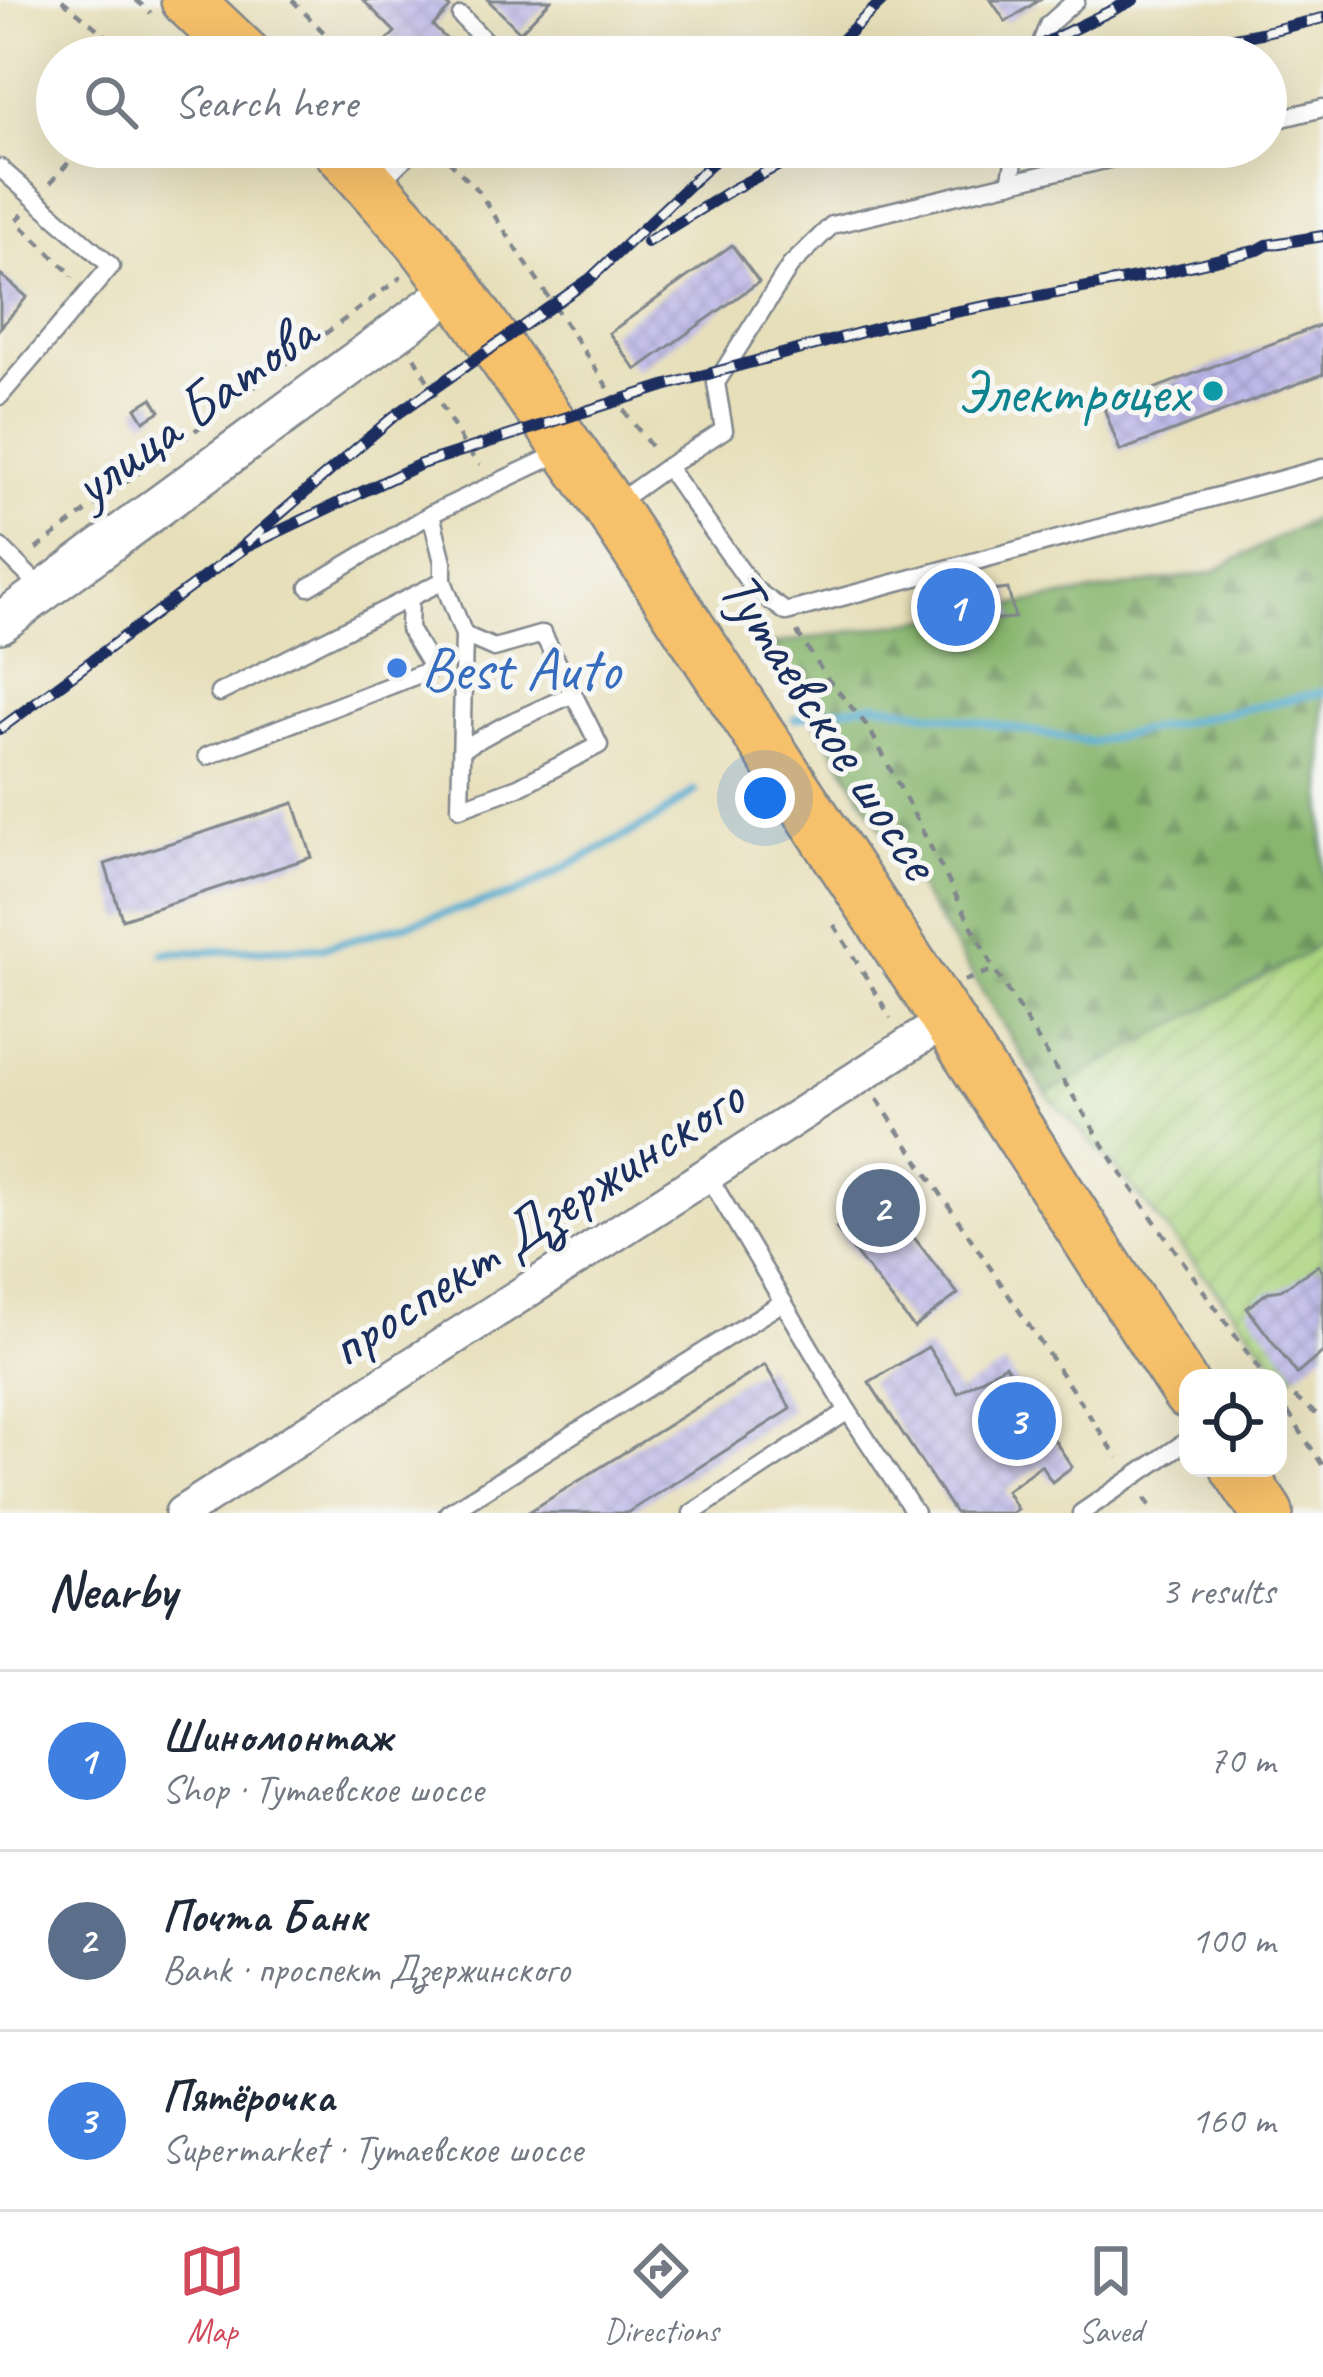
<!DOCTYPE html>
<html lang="en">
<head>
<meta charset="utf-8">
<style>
  :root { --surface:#fff; --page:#f6f6f7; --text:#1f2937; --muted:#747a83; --line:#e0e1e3; --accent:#d1495b }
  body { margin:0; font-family:Caveat,sans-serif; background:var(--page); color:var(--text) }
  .controls { position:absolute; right:36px; bottom:36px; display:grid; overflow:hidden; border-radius:24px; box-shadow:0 12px 48px #0002 }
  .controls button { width:108px; height:108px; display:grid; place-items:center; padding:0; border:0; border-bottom:3px solid var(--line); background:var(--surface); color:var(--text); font:60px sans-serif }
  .you { position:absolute; left:765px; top:798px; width:42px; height:42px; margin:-30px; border:9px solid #fff; border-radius:50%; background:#1a73e8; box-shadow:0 0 0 18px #1a73e833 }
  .badge { display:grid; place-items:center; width:78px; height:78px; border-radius:50%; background:var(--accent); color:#fff; font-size:39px; font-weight:700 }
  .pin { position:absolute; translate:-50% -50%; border:6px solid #fff; box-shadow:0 3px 12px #0006 }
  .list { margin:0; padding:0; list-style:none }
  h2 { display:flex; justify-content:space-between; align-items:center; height:156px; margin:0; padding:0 48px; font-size:51px }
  h2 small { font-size:39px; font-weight:400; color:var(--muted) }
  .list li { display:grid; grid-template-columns:78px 1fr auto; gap:36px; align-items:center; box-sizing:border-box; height:180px; padding:0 48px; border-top:3px solid var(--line) }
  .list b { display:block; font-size:45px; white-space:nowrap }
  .list p { margin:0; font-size:39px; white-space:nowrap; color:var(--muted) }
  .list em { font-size:39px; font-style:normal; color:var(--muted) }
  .icon { flex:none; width:66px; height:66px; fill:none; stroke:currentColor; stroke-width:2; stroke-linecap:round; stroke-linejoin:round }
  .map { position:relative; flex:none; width:1323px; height:1513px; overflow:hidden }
  .search { position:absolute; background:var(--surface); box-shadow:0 12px 48px #0002; left:36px; right:36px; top:36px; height:132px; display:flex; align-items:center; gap:30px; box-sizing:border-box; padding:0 42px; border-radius:66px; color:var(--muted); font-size:45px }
  .sheet { height:696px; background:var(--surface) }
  nav { display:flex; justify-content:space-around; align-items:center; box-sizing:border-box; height:168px; border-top:3px solid var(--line); background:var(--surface); font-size:33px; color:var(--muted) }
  nav a { display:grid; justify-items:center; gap:6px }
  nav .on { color:var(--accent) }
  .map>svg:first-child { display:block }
</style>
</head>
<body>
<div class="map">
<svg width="1323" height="1513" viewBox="0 0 1323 1513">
  <defs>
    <pattern id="forest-firs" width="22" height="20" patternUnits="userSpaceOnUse" patternTransform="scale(3)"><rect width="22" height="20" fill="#88b66e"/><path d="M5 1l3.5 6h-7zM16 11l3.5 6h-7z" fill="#6e945e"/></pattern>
    <pattern id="garden-furrows" width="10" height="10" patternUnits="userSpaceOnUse" patternTransform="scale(3)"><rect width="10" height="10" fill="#abd47f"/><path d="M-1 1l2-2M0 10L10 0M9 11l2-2" fill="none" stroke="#93b670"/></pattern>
    <pattern id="building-cross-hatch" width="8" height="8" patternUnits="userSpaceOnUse" patternTransform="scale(3)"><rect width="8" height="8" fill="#beb8e8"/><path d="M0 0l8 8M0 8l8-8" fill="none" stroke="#a39ec9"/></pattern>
  </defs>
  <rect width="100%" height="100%" fill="#f6f6f2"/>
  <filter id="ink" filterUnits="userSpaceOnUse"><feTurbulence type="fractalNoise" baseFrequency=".00833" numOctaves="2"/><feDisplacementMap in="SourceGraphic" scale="24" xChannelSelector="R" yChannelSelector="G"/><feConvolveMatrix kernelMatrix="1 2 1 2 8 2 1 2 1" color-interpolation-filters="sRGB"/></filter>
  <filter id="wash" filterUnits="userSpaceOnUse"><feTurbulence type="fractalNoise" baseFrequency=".004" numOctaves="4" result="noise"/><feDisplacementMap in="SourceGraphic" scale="48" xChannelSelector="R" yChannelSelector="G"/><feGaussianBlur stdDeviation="2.7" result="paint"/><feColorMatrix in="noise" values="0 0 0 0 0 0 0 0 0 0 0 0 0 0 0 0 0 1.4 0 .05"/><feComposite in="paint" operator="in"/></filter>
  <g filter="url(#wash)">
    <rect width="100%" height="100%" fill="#e7dfb9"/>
    <polygon fill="url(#forest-firs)" stroke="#527266" stroke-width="3" points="1323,514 1323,938 1309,952 1046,1094 768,645 1210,573"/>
    <polygon fill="url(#garden-furrows)" stroke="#63826e" stroke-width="3" points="1323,938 1323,1349 1289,1379 1123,1176 1046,1094 1309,952"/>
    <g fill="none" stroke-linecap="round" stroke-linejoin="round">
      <g stroke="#50a9cd" stroke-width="8">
        <polyline points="795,719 833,710 876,704 1091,742 1323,692"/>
        <polyline points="164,953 325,947 517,893 656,819 695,791"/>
      </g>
    </g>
    <g id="blocks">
      <g fill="url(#building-cross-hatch)">
        <polygon points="363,0 442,0 450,8 433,26 465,57 375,57 373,55 395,32"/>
        <polygon points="488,0 551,0 520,32"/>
        <polygon points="991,0 1039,0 1006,22"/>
        <polygon points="732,245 759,282 636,370 609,333"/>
        <polygon points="0,274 27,297 0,328"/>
        <polygon points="1323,324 1323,374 1120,451 1104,408"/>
        <polygon points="152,398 160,411 144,421 136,408"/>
        <polygon points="1008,589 1015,618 950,623 946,597"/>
        <polygon points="294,803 312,857 122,919 105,864"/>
        <polygon points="880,1194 958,1294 914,1328 836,1228"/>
        <polygon points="1318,1265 1323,1272 1323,1352 1297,1374 1247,1308 1268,1292 1281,1290"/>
        <polygon points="928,1347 958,1393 1005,1365 1072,1467 1052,1482 1041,1465 1006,1491 1017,1509 1011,1513 955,1513 869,1382"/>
        <polygon points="765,1365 791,1409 627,1513 527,1513"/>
      </g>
    </g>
  </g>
  <g filter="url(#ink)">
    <use href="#blocks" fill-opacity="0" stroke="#81878c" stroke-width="3"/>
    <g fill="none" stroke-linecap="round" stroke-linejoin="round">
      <defs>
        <g id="service">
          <polyline points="461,16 500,57"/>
          <polyline points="1036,57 1048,25 1076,0"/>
          <polyline points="1266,122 1323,108"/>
          <polyline points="0,168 111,266 0,396"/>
          <polyline points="1010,183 1017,147"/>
          <polyline points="378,184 416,147"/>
          <polyline points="667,467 724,430 716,383 790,266 832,225 1159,147"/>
          <polyline points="615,504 667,467 754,589 786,612 1323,468"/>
          <polyline points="431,514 443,562 443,581 464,635 460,808 518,787 599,745 543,634 494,648 464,635"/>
          <polyline points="0,547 44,591"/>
          <polyline points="309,587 431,514 562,452"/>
          <polyline points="219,693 443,581"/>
          <polyline points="462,749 505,725 573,694"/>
          <polyline points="207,756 433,669 409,629 410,598"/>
          <polyline points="848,1411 915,1513"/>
          <polyline points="448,1513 783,1302"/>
          <polyline points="692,1513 848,1411 707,1174"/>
          <polyline points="1081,1513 1188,1440"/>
        </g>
        <polyline id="minor" points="182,1513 947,1020"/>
        <polyline id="tertiary" points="0,623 456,288"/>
        <g id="primary">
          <polyline points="187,0 247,57"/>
          <polyline points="337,147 419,239 456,288 610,508 947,1020 1188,1393"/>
          <polyline points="1237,1468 1267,1513"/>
        </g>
      </defs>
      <use href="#service" stroke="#81878c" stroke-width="21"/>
      <use href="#minor" stroke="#81878c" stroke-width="38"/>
      <use href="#tertiary" stroke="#81878c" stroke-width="44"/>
      <use href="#primary" stroke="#81878c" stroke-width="56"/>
      <g stroke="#81878c" stroke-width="4.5" stroke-dasharray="9 9" stroke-linecap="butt">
        <polyline points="62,0 132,57"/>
        <polyline points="136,0 151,13"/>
        <polyline points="292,0 348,57"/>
        <polyline points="167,57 174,50 183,47"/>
        <polyline points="436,147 479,192 618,403 653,449"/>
        <polyline points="50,183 83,147"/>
        <polyline points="23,214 16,221 73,275 72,277"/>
        <polyline points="414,357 467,450 480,465"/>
        <polyline points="36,549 400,278 399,276"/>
        <polyline points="797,632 826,677 869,728 994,969 1123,1176 1265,1378"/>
        <polyline points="834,925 891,1018"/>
        <polyline points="964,981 993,970"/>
        <polyline points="877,1099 1118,1458"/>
        <polyline points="1278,1397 1323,1466"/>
        <polyline points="1278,1404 1294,1397 1323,1419"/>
        <polyline points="1145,1498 1155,1513"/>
      </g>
      <use href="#service" stroke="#fff" stroke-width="16"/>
      <use href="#minor" stroke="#fff" stroke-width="33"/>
      <use href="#tertiary" stroke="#fff" stroke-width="39"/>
      <use href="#primary" stroke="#f7c06b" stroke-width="51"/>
      <defs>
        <g id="rail">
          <polyline points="824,57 883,0"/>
          <polyline points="1016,57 1133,0"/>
          <polyline points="1134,57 1261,33 1323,18"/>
          <polyline points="647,242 733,189 814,147"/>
          <polyline points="223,563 246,547 421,464 664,386 896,323 1152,275 1258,250 1267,245 1323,236"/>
          <polyline points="0,729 223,563 393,417 590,279 729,147"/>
        </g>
      </defs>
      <use href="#rail" stroke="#1b2f5e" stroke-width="12"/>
      <use href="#rail" stroke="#f6f6f2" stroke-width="8" stroke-dasharray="22" stroke-linecap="butt"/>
    </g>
  </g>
  <circle fill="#0f9aa8" stroke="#f6f6f2" stroke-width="4.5" cx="1213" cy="391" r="12"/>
  <circle fill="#3f7fe0" stroke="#f6f6f2" stroke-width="4.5" cx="397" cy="668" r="12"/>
  <g text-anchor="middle" stroke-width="10" stroke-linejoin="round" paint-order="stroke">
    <g font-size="60" fill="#0d838f" stroke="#f6f6f2" text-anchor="end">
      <text x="1189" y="412">Электроцех</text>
    </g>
    <g font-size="60" fill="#1b2f5e" stroke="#f6f6f2">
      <text transform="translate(193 408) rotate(-36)" y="21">улица Батова</text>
      <text transform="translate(831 724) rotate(57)" y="21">Тутаевское шоссе</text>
      <text transform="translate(535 1221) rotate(-33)" y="21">проспект Дзержинского</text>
    </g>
    <g font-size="60" fill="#366cbe" stroke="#f6f6f2" text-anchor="start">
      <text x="421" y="689">Best Auto</text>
    </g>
  </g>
</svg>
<div class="controls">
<button><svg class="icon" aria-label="locate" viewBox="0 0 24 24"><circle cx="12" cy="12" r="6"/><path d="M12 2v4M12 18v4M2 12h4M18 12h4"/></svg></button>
</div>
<div class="you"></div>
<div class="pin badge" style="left:956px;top:607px;background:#3f7fe0">1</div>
<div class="pin badge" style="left:881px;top:1208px;background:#5c6f8a">2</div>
<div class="pin badge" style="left:1017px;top:1421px;background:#3f7fe0">3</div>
<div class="search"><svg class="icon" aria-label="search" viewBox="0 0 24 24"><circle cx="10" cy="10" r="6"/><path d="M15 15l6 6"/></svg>Search here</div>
</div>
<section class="sheet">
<h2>Nearby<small>3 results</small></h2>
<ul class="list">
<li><span class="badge" style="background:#3f7fe0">1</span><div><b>Шиномонтаж</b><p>Shop · Тутаевское шоссе</p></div><em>70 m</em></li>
<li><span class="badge" style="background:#5c6f8a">2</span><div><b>Почта Банк</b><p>Bank · проспект Дзержинского</p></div><em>100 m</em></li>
<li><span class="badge" style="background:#3f7fe0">3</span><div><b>Пятёрочка</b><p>Supermarket · Тутаевское шоссе</p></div><em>160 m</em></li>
</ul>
</section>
<nav>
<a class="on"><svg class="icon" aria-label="map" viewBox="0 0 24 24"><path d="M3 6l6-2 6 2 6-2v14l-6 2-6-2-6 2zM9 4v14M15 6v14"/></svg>Map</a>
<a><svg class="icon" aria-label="directions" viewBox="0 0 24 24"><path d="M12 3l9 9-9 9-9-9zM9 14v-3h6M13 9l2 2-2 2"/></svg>Directions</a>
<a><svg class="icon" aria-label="saved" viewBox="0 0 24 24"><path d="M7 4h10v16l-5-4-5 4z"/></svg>Saved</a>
</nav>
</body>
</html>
